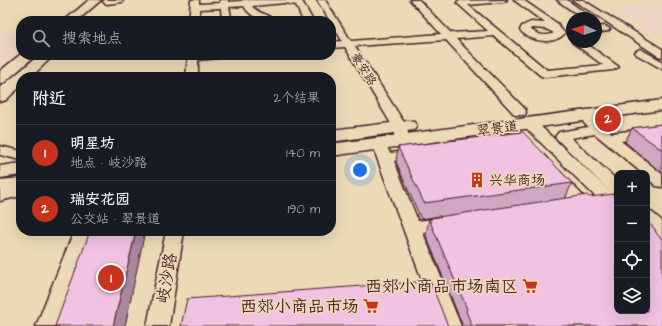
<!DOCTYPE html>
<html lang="zh">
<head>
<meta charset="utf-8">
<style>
  :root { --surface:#171b24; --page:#242831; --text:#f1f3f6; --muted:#9ea1a6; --line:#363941; --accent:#c8321e }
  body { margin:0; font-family:"Architects Daughter","LXGW WenKai TC",sans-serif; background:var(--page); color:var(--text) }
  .controls { position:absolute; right:12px; bottom:12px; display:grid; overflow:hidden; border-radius:8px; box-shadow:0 4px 16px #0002 }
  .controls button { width:36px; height:36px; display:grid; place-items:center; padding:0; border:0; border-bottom:1px solid var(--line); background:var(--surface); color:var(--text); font:20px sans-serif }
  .compass { position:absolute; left:566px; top:12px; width:36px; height:36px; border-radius:50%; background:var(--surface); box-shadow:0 4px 16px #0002; rotate:273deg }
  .you { position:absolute; left:360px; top:170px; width:14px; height:14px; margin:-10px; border:3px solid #fff; border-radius:50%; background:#1a73e8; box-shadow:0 0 0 6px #1a73e833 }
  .badge { display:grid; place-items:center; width:26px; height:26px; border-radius:50%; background:var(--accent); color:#fff; font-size:13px; font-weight:700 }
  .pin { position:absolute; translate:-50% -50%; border:2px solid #fff; box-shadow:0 1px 4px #0006 }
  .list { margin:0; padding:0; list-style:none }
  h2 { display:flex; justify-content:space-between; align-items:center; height:52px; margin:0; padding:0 16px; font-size:17px }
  h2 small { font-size:13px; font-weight:400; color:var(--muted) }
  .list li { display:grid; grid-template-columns:26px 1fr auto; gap:12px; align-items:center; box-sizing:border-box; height:56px; padding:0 16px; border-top:1px solid var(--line) }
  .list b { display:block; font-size:15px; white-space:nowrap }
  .list p { margin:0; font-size:13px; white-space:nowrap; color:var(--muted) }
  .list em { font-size:13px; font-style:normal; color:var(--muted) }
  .icon { flex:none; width:22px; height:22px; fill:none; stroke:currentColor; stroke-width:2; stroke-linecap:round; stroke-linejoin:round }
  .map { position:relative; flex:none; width:662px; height:326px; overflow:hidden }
  .search { position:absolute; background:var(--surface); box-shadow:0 4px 16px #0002; left:16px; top:16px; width:320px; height:44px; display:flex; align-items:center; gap:10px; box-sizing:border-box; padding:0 14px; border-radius:16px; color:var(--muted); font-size:15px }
  .panel { position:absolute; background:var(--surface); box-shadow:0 4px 16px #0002; left:16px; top:72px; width:320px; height:164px; border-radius:16px }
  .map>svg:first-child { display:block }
</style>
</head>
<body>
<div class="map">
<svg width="662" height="326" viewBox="0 0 662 326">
  <rect width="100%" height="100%" fill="#ecdab7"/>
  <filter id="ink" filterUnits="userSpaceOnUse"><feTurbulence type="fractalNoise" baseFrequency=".025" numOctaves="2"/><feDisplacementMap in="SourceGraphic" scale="8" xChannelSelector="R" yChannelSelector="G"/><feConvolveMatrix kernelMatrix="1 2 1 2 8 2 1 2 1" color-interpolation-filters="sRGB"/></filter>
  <g filter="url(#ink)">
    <g fill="#eed3c4">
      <polygon points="662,5 662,38 608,9"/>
      <polygon points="0,32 21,32 21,52 0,68"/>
    </g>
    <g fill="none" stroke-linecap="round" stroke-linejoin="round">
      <defs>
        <g id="minor">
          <polygon points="104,0 123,0 122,2 107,4 103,2"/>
          <path d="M191,0H199V4L220,3V0H228V2L242,1V0H296L302,1L313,21H303L296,5L285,3L252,6C257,14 269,13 274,21C261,21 250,17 244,6L229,7L232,21H222L221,8L199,9V21H189Z"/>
          <polygon points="317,0 325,0 351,41 441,34 410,0 419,0 451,33 488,31 457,3 458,1 507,0 503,2 468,5 547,70 603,65 572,42 584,42 619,67 613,70 545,77 541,76 494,36 456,39 525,109 526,112 525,115 515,115 446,40 355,46 407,127 409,141 407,144 402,145 397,144 395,141 393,127 345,47 331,48 331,42 342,41 331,21 330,21"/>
          <path d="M514,0H523L558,24L559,27L565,33C554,46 530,42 520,30L522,26L531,22L545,23ZM533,28L546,29L554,33C546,37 537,35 530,29Z"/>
          <polygon points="557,0 567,0 589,16 588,18 582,18"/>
          <polygon points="573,0 583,0 662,49 662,57 658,56"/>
          <polygon points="605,26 610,29 608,31 596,33 596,27"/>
          <polygon points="640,49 662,61 662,69 636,54 635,52"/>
          <polygon points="188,55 225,55 220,58 198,60 198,77 186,77"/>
          <polygon points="590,118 595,119 612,133 662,127 662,135 621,141 662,174 662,187 656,186 647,178 647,173 642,173 595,134 571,138 617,180 617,194 611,193 555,137 559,132 588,127 583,122 585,119"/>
          <polygon points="529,119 534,120 617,198 617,214 611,212 524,126 522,123 524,120"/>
          <polygon points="381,144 386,145 390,153 416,150 421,151 423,154 421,157 394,161 418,221 447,217 453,219 456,223 453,227 423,233 461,326 439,326 377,158 374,148 376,145"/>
          <polygon points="0,146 21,151 21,160 0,155"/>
          <polygon points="555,170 560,172 587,200 589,204 587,208 581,210 575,208 550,178 547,175 550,172"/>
          <polygon points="21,186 21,196 0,201 0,191"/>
          <polygon points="647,211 653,213 662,221 662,238 656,236 647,227"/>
          <polygon points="74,231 92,231 58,326 36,326"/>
          <polygon points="166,231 184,231 169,326 147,326"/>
        </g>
        <g id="major">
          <polygon points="89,0 101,0 77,21 64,21"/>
          <polygon points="21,54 36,55 5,82 0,84 0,71"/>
          <polygon points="39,55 54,55 31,77 21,77 21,86 6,100 0,102 0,88"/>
          <polygon points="662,100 662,110 331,156 331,144"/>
          <polygon points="408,121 414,122 417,126 414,130 331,142 331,130"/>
          <polygon points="21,163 21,175 0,178 0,166"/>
          <polygon points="21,178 21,192 0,194 0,180"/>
        </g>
      </defs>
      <use href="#minor" stroke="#4a1f2b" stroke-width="3"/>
      <use href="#major" stroke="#4a1f2b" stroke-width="3"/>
      <use href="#minor" fill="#ecdab7" fill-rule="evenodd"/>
      <use href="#major" fill="#ecdab7" fill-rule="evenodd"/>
    </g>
    <g fill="#d0a7c3" stroke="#4a1f2b">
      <polygon points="662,124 662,173 625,142 632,128"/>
      <polygon points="398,147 572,183 565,199 662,326 461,326 462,324 426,235 429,219 431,219 431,218 440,216 421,219 396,162"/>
    </g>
    <polygon fill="#a9889f" stroke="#4a1f2b" points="136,231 145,231 125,326 113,326"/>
    <g fill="#f2c2e3" stroke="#4a1f2b">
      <polygon points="662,124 662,150 632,128"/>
      <polygon points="523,132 572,183 424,203 398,147"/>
      <polygon points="614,194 617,195 617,311 647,311 647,222 655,229 656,233 662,239 662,326 472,326 466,311 467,309 429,219 432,219 431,218 587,195 589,197"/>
      <polygon points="90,231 136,231 113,326 55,326"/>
      <polygon points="430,281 448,326 181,326 187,299"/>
    </g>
  </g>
  <defs>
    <symbol id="building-bare" viewBox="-9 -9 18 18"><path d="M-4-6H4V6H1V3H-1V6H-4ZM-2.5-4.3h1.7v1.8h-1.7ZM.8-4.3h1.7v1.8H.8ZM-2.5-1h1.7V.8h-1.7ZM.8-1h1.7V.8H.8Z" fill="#c8321e" stroke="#ecdab7" stroke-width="2.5" paint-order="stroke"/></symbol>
    <symbol id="supermarket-bare" viewBox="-9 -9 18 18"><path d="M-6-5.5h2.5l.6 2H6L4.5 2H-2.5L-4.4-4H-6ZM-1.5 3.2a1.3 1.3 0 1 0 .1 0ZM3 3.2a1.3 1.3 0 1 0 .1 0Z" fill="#c8321e" stroke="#ecdab7" stroke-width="2.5" paint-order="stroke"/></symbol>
  </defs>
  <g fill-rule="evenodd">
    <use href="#building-bare" x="466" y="169" width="22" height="22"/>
    <use href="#supermarket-bare" x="519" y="275" width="22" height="22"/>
    <use href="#supermarket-bare" x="360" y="295" width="22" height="22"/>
  </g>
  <g text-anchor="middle" stroke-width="3.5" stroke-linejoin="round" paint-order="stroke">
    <g font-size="12" fill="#4a1f2b" stroke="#ecdab7">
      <text transform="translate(364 69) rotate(58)" y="4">豪安路</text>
    </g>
    <g font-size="14" fill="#4a1f2b" stroke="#ecdab7">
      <text transform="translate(497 128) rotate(-8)" y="5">翠景道</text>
    </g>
    <g font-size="14" fill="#4a1f2b" stroke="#ecdab7" text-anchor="start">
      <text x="489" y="185">兴华商场</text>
    </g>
    <g font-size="17" fill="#4a1f2b" stroke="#ecdab7">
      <text transform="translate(166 278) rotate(-80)" y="6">岐沙路</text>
    </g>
    <g font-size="17" fill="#4a1f2b" stroke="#ecdab7" text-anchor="end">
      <text x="518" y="292">西郊小商品市场南区</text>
      <text x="359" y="312">西郊小商品市场</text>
    </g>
  </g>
</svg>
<div class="controls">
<button>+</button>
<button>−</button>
<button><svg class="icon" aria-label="locate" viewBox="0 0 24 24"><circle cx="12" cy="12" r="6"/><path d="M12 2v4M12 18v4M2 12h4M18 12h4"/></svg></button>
<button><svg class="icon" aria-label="layers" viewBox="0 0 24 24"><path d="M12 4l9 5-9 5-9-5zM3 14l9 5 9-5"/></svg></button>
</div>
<svg class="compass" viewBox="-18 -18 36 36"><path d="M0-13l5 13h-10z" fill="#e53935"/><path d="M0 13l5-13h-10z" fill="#9ea1a6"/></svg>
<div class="you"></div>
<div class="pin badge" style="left:111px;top:278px">1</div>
<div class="pin badge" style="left:608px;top:119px">2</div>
<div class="search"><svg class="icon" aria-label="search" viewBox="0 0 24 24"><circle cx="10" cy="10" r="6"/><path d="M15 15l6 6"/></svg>搜索地点</div>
<section class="panel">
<h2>附近<small>2个结果</small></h2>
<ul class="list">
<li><span class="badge">1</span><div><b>明星坊</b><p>地点 · 岐沙路</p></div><em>140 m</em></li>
<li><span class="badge">2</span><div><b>瑞安花园</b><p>公交站 · 翠景道</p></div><em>190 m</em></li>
</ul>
</section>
</div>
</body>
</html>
